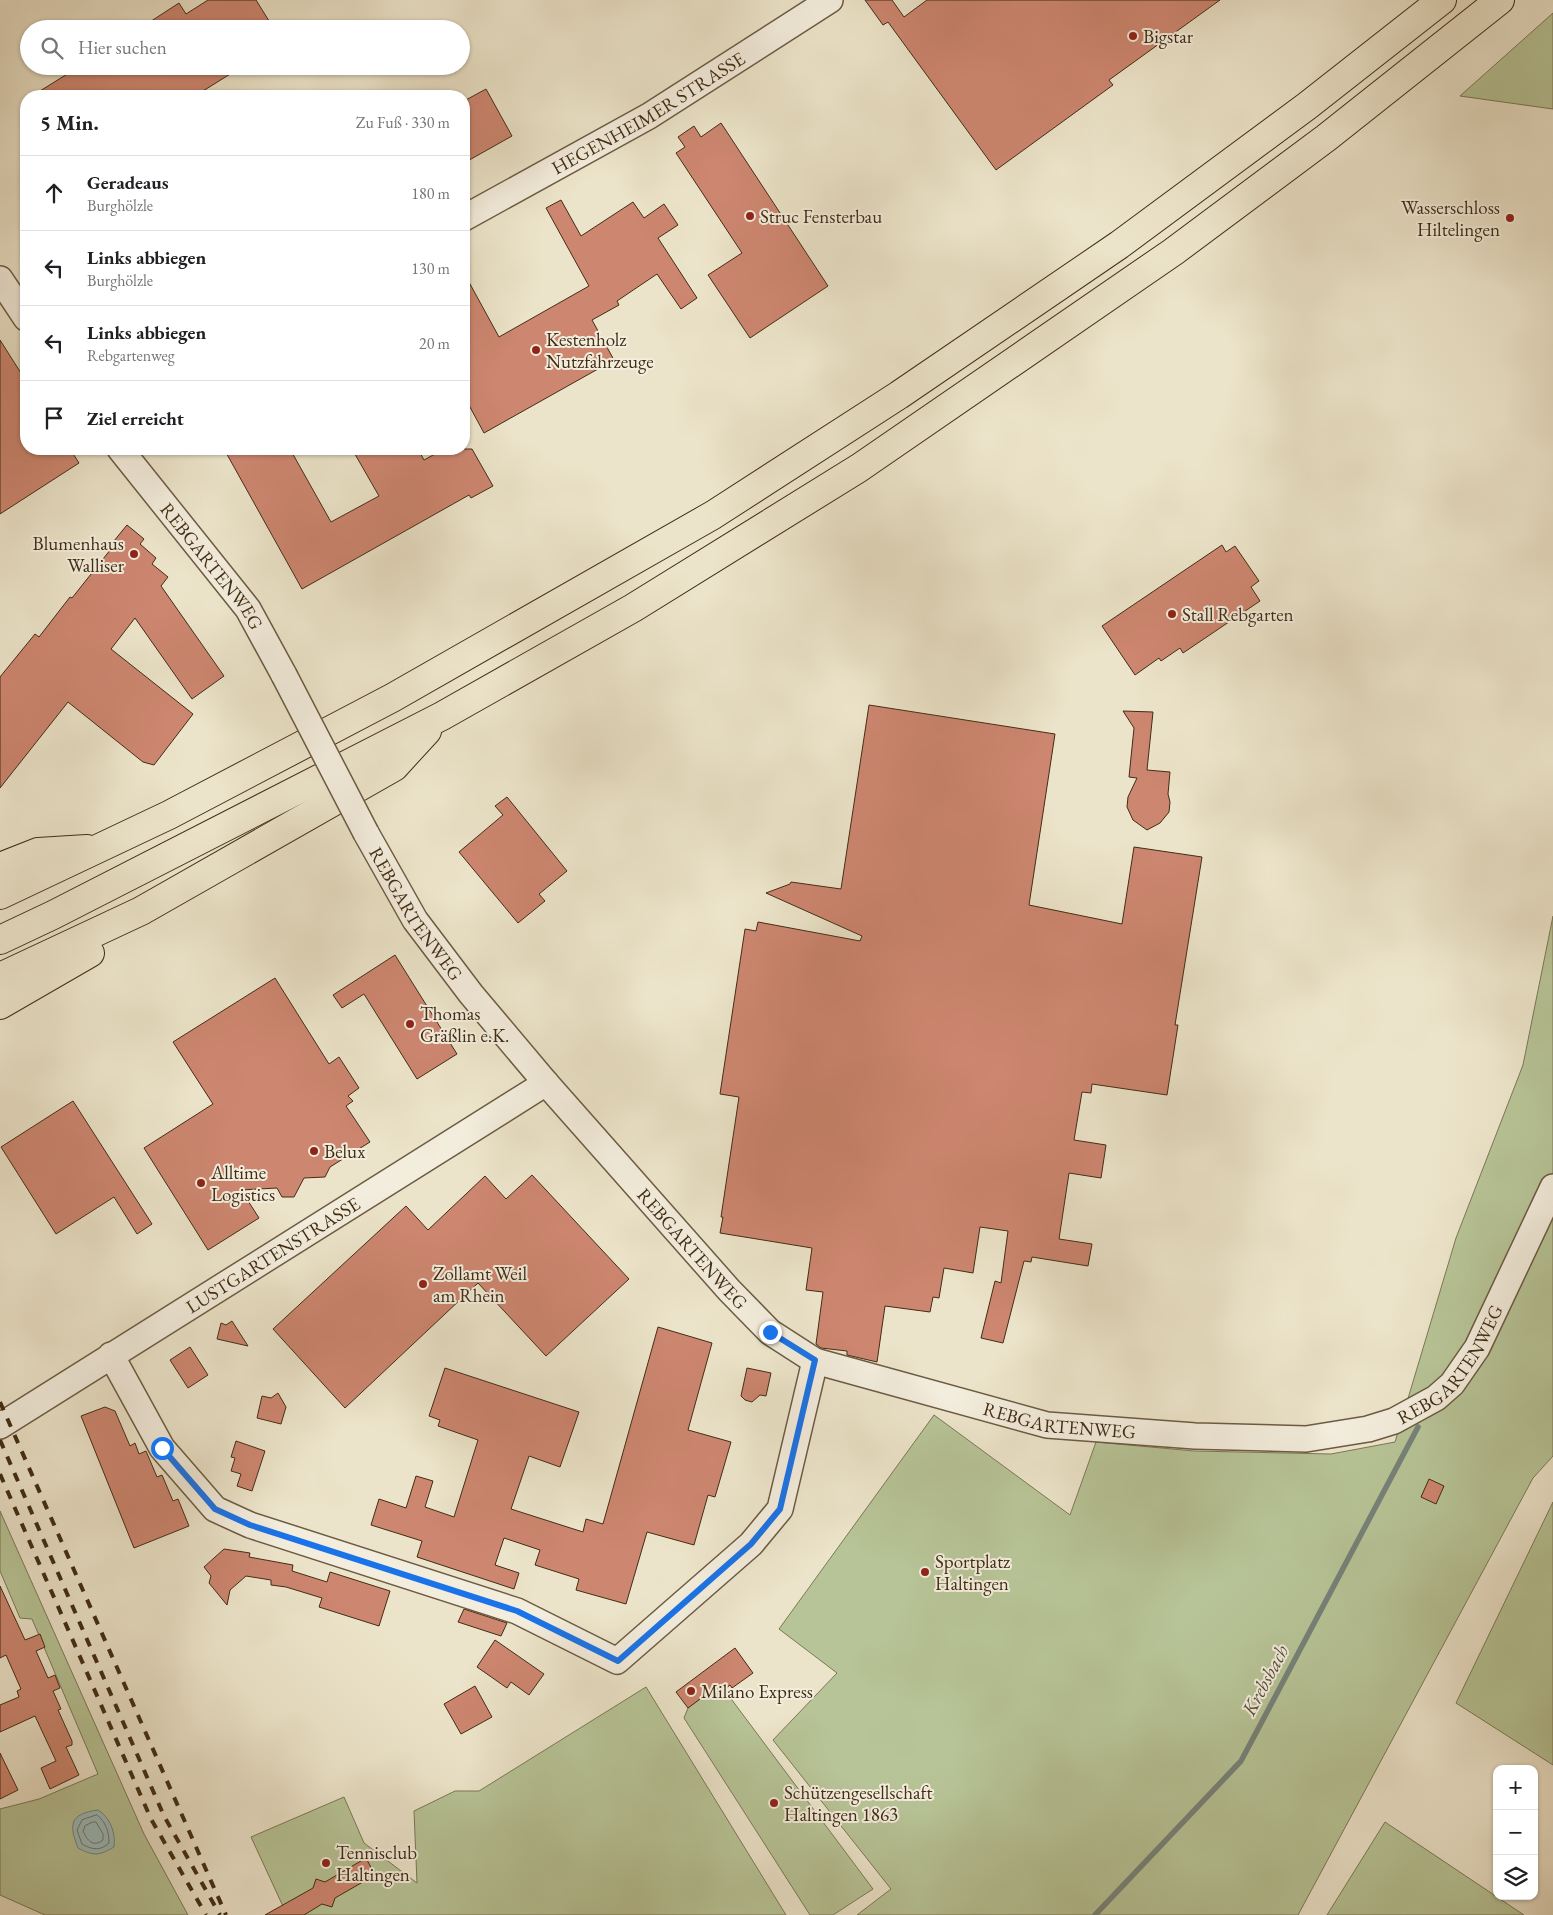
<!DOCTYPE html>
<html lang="de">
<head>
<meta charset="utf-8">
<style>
  :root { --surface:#fff; --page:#f2f2f2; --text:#202124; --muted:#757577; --line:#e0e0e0 }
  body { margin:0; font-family:"EB Garamond",serif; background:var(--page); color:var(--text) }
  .controls { position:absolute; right:15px; bottom:15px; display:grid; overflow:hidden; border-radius:10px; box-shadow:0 1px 4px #0004 }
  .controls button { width:45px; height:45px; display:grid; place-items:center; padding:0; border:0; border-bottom:1px solid var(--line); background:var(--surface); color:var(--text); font:25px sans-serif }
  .stop { position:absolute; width:15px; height:15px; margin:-11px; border:4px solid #1a73e8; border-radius:50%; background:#fff }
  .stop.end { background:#1a73e8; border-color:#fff; box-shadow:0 1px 5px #0008 }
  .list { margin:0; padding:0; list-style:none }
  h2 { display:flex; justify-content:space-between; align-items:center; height:65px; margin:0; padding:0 20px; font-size:21px }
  h2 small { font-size:16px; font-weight:400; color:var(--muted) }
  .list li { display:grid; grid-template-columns:32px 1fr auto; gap:15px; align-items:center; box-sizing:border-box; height:75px; padding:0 20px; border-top:1px solid var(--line) }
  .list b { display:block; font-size:19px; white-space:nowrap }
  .list p { margin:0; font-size:16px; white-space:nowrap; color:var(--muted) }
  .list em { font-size:16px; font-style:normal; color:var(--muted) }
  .icon { flex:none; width:28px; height:28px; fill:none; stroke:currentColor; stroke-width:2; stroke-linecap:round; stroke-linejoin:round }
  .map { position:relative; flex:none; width:1553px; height:1915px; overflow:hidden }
  .search { position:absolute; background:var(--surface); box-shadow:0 1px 4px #0004; left:20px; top:20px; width:450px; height:55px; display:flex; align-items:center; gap:12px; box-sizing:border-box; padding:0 18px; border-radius:28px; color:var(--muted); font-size:19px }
  .panel { position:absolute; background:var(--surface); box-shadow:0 1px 4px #0004; left:20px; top:90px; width:450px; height:365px; border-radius:20px }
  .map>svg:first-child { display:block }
</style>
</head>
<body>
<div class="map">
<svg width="1553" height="1915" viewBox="0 0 1553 1915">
  <rect width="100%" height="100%" fill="#ece4ca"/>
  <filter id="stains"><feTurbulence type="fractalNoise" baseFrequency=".004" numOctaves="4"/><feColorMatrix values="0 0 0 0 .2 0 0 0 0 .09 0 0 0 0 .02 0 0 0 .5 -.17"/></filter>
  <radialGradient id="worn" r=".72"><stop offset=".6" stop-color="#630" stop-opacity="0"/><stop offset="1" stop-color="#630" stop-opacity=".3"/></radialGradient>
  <g fill="#b7c497" stroke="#7c7856">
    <polygon points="1553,13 1553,109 1460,96"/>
    <polygon points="1553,916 1553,1456 1533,1478 1298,1915 857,1915 891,1889 773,1740 837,1673 779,1629 934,1415 1070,1515 1096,1442 1194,1451 1331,1454 1395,1442 1456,1238 1523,1065"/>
    <polygon points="1553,1502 1553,1765 1456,1703"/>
    <polygon points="0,1511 144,1834 188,1915 45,1915 0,1895 0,1809 39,1799 98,1774 32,1619 20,1618 0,1571"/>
    <polygon points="720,1684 873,1889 833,1915 810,1915 684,1718 688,1708"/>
    <polygon points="646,1687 786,1915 287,1915 251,1837 344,1797 364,1843 417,1883 414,1811 455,1791 479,1791"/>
    <polygon points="1385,1822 1524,1915 1327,1915"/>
  </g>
  <path fill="#9bbdbe" stroke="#77837a" d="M98,1810C110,1817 116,1833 114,1847C99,1856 93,1856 78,1848C69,1825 69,1814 98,1810Z"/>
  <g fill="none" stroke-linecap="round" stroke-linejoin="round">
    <g stroke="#6e7569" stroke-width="1">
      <path d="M97,1815C106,1822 109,1832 109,1843C101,1851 92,1850 82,1844L77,1830L82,1820Z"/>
      <path d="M93,1822H96L103,1834V1840C93,1848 87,1840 83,1831L85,1826Z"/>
    </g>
    <polyline stroke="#77837a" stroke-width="5.5" points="1095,1915 1241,1761 1418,1427"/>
  </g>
  <g fill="#cd8670" stroke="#412d14">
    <polygon points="208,0 256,0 274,29 139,29 179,3 186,14"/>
    <polygon points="865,0 892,0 904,17 927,0 1220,0 1109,80 1113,85 996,170 888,22 883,25"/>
    <polygon points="80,66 243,66 195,96 32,96"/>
    <polygon points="486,89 512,136 464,163 464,101"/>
    <polygon points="721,123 828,286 750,338 708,275 742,253 676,153 685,147 678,137 694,126 701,137"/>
    <polygon points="561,200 581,236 633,202 644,218 664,204 678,225 658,238 697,298 681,309 657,274 617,301 619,305 592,320 614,360 484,433 464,396 464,273 499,337 589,286 546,208"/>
    <polygon points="0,340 26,381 26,449 70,449 79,463 0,514"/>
    <polygon points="224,449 290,449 331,522 379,496 352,449 418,449 424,460 444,449 472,449 493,486 471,498 469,495 302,589"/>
    <polygon points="127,525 144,539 140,544 156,558 152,564 168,577 161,586 224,676 192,699 135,618 111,649 193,714 154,765 143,762 68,702 0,788 0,677 35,634 39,637 70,597 72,598 111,549 109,547"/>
    <polygon points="1222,545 1226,552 1235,546 1259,581 1251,587 1260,601 1183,653 1180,648 1161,661 1159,658 1135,675 1102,626"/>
    <polygon points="869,705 1055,734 1029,905 1122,924 1134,847 1202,857 1175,1025 1178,1025 1167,1095 1092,1084 1091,1093 1082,1092 1074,1140 1106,1145 1101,1178 1069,1173 1059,1239 1092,1244 1088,1266 1032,1257 1031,1262 1024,1261 1003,1343 981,1338 995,1281 1001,1283 1008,1231 980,1227 973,1273 944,1268 939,1298 933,1297 930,1312 885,1306 877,1362 847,1355 847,1351 821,1348 816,1344 823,1292 806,1290 812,1248 720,1233 723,1217 721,1217 739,1097 720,1094 745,929 756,931 758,922 860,941 862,936 766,893 790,884 791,882 841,889"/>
    <polygon points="1123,711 1153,712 1147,770 1170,772 1168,794 1170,802 1169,812 1160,823 1147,830 1133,820 1127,807 1128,797 1137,778 1129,777 1134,728"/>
    <polygon points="507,797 567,871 539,894 545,901 518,923 459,852 503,815 495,806"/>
    <polygon points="395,955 457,1054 417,1079 364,994 342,1008 333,995"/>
    <polygon points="275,978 329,1064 339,1057 359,1088 348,1096 353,1101 346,1106 370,1142 330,1167 325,1177 304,1178 294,1197 282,1197 277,1188 241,1190 259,1218 208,1250 144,1148 213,1104 173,1042"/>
    <polygon points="73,1101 152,1224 137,1234 114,1197 56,1234 1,1147"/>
    <polygon points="532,1175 629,1279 546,1356 478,1283 345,1408 273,1329 406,1206 428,1230 485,1176 506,1199"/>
    <polygon points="232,1321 248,1346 217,1339 221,1323 226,1325"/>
    <polygon points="658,1327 712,1343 688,1430 731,1442 715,1497 708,1495 694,1545 647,1532 626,1604 576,1590 579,1579 535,1565 540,1550 504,1538 495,1565 519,1573 514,1589 417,1557 422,1541 371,1525 379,1499 406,1508 416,1476 433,1481 425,1507 454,1517 478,1440 438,1426 440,1420 429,1416 445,1368 579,1412 560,1467 529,1456 511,1509 583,1532 586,1519 603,1524"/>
    <polygon points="190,1347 208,1375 188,1388 170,1360"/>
    <polygon points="747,1368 771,1373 766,1396 760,1395 752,1402 745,1400 741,1396"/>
    <polygon points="278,1393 286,1407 281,1424 257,1418 262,1396 271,1398"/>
    <polygon points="105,1407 115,1411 130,1446 135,1443 139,1454 146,1451 157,1477 162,1475 173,1501 178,1499 189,1526 134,1548 81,1416"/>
    <polygon points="236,1441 265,1451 252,1491 237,1486 241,1474 231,1471 235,1458 231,1457"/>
    <polygon points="1429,1479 1444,1486 1436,1504 1421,1497"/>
    <polygon points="224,1549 250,1553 249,1557 293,1565 292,1571 327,1582 330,1572 390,1591 379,1626 319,1607 322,1598 286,1587 271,1585 271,1580 246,1576 230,1590 227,1605 209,1583 211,1576 204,1567"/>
    <polygon points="0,1586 25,1640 40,1634 45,1647 36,1651 48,1678 55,1675 60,1688 53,1691 61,1709 58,1710 72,1741 72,1745 66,1747 79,1775 50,1789 41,1768 56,1761 35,1716 0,1732 0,1705 19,1697 17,1691 21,1689 6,1655 0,1658"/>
    <polygon points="464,1609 507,1623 501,1636 458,1622"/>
    <polygon points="495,1640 544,1674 529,1695 511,1682 507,1688 477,1667"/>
    <polygon points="735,1648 753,1673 732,1688 730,1685 724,1690 720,1684 688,1708 676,1692"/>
    <polygon points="475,1686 492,1717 461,1734 444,1704"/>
    <polygon points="0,1753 18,1790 0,1799"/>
    <polygon points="366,1858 375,1875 335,1898 332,1907 322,1904 304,1915 265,1915 313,1888 316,1879 325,1882"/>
  </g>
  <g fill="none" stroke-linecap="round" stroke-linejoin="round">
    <defs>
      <g id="minor">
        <path id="s1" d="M464,218L649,116L830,0"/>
        <polyline points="0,279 26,318"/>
        <path id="s2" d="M120,449L248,609L284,675"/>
        <path id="s3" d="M366,833L415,920L471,994L546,1083L729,1290L770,1332L815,1361L1047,1425L1195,1436L1306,1439L1368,1429L1394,1421L1436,1398L1452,1384L1477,1348L1553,1187"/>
        <polyline points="111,1355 162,1448 215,1509 250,1525 517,1611 617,1661 751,1544 780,1509 815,1361"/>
        <path id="s4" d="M0,1426L546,1083"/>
      </g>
      <g id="highway">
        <polyline points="0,867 38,852 87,849"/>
        <polyline points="0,895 169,815 392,698 713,515 899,395 1119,245 1307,106 1442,0"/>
        <polyline points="0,940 53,915 442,716 633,608 859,468 1173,252 1326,138 1500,0"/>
        <polyline points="0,977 141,911 394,767 427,731"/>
        <polyline points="0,1005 90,953"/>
      </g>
    </defs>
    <use href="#minor" stroke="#6c5b42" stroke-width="28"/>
    <use href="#highway" stroke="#412d14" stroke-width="30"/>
    <use href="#minor" stroke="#f3eddd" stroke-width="25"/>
    <use href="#highway" stroke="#ece4ca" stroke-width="28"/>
    <g stroke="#412d14" stroke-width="4" stroke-dasharray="9 9" stroke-linecap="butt">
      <polyline points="0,1402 226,1915"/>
      <polyline points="0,1440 164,1816 220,1915"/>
      <polyline points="0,1474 151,1819 206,1915"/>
    </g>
    <defs>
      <polyline id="minor-bridge" points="284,675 366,833"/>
    </defs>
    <use href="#minor-bridge" stroke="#6c5b42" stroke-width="28" stroke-linecap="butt"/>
    <use href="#minor-bridge" stroke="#f3eddd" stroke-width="25"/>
  </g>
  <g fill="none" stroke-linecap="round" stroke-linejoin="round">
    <polyline stroke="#1a73e8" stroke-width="6" points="162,1448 215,1509 250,1525 517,1611 618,1661 751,1544 780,1509 815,1360 770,1332"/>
  </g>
  <g fill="#8f2418" stroke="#f3eddd" stroke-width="2">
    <circle cx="1133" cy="36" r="5"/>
    <circle cx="750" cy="216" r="5"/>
    <circle cx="1510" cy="218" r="5"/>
    <circle cx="536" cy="350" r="5"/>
    <circle cx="134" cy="554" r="5"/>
    <circle cx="1172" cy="614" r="5"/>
    <circle cx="410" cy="1024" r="5"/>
    <circle cx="314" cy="1151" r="5"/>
    <circle cx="201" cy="1183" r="5"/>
    <circle cx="423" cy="1284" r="5"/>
    <circle cx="925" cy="1572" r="5"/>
    <circle cx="691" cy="1691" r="5"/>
    <circle cx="774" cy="1803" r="5"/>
    <circle cx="326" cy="1863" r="5"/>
  </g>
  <g text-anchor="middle" stroke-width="4" stroke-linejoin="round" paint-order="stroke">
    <g font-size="19" fill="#412d14" stroke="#f3eddd" text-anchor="start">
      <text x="1143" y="43">Bigstar</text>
      <text x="1500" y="214" text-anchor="end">Wasserschloss<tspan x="1500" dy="22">Hiltelingen</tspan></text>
      <text x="760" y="223">Struc Fensterbau</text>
      <text x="546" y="346">Kestenholz<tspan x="546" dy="22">Nutzfahrzeuge</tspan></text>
      <text x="124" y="550" text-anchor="end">Blumenhaus<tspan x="124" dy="22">Walliser</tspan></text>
      <text x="1182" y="621">Stall Rebgarten</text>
      <text x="420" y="1020">Thomas<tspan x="420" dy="22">Gräßlin e.K.</tspan></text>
      <text x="324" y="1158">Belux</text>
      <text x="211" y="1179">Alltime<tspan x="211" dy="22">Logistics</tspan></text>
      <text x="433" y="1280">Zollamt Weil<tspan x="433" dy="22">am Rhein</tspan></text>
      <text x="935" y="1568">Sportplatz<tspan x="935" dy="22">Haltingen</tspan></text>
      <text x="701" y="1698">Milano Express</text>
      <text x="784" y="1799">Schützengesellschaft<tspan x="784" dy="22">Haltingen 1863</tspan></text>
      <text x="336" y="1859">Tennisclub<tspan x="336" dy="22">Haltingen</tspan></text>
    </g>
    <g font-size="19" fill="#412d14" stroke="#f3eddd">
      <text dy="7" stroke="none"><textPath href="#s1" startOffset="212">HEGENHEIMER STRASSE</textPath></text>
      <text dy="7" stroke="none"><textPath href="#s2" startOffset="149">REBGARTENWEG</textPath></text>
      <text dy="7" stroke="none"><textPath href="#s3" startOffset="95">REBGARTENWEG</textPath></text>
      <text dy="7" stroke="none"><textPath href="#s3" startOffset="530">REBGARTENWEG</textPath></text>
      <text dy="7" stroke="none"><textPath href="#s4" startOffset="322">LUSTGARTENSTRASSE</textPath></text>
      <text dy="7" stroke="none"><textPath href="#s3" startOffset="1370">REBGARTENWEG</textPath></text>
      <text dy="7" stroke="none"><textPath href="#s3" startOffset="950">REBGARTENWEG</textPath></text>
    </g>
    <g font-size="20" font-style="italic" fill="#58513e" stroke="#f3eddd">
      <text transform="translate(1265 1680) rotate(-62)" y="7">Krebsbach</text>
    </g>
  </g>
  <rect width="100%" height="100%" filter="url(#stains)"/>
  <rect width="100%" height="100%" fill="url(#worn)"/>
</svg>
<div class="controls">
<button>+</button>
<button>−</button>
<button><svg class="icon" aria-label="layers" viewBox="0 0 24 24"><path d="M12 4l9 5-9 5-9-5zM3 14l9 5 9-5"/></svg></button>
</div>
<div class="stop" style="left:162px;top:1448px"></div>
<div class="stop end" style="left:770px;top:1332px"></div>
<div class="search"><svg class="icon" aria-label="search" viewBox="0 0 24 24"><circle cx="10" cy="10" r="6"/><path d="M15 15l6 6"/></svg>Hier suchen</div>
<section class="panel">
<h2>5 Min.<small>Zu Fuß · 330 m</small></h2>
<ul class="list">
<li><svg class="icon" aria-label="ahead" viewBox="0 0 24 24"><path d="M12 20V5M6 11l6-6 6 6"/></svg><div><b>Geradeaus</b><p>Burghölzle</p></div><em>180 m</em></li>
<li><svg class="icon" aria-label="left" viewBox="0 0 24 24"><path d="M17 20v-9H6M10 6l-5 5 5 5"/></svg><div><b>Links abbiegen</b><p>Burghölzle</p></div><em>130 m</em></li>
<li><svg class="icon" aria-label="left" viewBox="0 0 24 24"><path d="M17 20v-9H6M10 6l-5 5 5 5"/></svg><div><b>Links abbiegen</b><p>Rebgartenweg</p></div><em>20 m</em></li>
<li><svg class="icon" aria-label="arrive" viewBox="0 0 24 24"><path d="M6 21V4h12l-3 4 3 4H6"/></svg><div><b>Ziel erreicht</b></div></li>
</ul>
</section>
</div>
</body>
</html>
